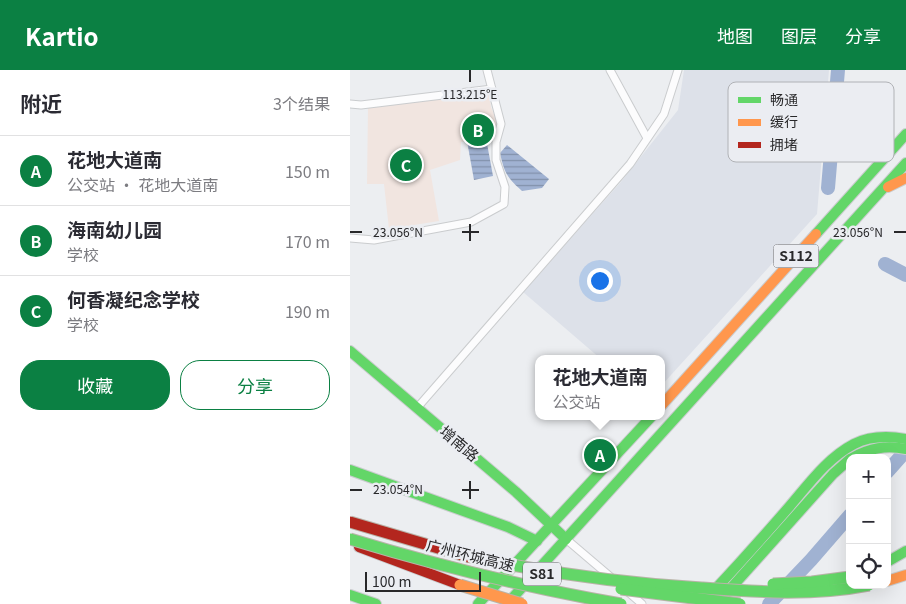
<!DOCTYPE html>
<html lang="zh">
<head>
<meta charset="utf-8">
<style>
  :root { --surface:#fff; --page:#f7f7f7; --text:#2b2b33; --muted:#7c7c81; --line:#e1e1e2; --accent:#0b8043 }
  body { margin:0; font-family:Georgia,"Noto Sans SC",serif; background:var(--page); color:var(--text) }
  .controls { position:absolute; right:15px; bottom:15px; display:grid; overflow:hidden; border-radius:10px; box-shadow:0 5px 20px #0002 }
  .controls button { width:45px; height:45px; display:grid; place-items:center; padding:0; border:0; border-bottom:1px solid var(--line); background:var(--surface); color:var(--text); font:25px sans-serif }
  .scale { position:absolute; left:15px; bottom:12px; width:116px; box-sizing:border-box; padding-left:5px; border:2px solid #28282a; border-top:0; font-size:14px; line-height:18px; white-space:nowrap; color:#28282a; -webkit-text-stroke:4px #ebedf2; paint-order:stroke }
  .you { position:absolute; left:249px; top:210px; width:18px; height:18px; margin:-12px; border:4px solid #fff; border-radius:50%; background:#1a73e8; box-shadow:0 0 0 8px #1a73e833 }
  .badge { display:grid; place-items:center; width:32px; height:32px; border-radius:50%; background:var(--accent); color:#fff; font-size:16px; font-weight:700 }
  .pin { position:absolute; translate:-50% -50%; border:2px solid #fff; box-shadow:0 1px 5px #0006 }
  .popup { position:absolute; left:185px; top:285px; width:130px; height:65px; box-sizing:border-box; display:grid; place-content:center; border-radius:10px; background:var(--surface); filter:drop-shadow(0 1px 4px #0005); font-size:16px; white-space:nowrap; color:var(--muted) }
  .popup b { font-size:19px; color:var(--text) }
  .popup::after { content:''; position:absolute; left:50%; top:100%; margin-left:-10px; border:10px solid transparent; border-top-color:var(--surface) }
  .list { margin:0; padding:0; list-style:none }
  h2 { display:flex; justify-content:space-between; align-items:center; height:65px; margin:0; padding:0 20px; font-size:21px }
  h2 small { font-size:16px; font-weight:400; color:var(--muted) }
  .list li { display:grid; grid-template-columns:32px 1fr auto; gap:15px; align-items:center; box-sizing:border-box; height:70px; padding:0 20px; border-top:1px solid var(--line) }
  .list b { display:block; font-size:19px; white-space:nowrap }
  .list p { margin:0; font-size:16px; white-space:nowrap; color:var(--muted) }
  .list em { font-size:16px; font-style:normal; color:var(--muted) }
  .actions { display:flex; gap:10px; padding:15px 20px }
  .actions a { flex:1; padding:11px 0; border:1px solid var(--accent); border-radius:20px; text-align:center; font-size:18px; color:var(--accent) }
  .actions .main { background:var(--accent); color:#fff }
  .icon { flex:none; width:28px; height:28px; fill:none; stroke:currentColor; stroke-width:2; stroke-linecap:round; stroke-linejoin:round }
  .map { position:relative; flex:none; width:556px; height:534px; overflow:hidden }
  header { display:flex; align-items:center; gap:30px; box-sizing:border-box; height:70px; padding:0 25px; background:var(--accent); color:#fff }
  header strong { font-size:24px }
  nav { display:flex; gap:28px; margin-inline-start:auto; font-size:18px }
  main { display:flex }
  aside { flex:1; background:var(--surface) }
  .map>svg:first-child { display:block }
</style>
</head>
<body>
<header>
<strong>Kartio</strong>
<nav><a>地图</a><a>图层</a><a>分享</a></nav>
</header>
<main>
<aside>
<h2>附近<small>3个结果</small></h2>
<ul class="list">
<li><span class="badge">A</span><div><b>花地大道南</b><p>公交站 · 花地大道南</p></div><em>150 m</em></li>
<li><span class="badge">B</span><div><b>海南幼儿园</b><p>学校</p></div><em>170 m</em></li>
<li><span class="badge">C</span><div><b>何香凝纪念学校</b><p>学校</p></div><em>190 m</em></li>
</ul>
<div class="actions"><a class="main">收藏</a><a>分享</a></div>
</aside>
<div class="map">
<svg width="556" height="534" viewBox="0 0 556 534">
  <defs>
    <pattern id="water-rules" width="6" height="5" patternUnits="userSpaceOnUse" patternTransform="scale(1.25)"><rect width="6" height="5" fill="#a0b2d2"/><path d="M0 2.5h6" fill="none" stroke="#8291ab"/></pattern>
  </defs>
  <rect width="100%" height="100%" fill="#eceef1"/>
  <polygon fill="#dde1e9" points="334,0 479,0 467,144 311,316 311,289 251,289 173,222 270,113 328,40"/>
  <polygon fill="#f1e5e0" points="139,22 141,37 148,54 140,66 111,72 110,90 80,100 89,151 39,159 34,114 17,114 18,37"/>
  <g fill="url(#water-rules)">
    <polygon points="136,68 143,106 124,110 117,71"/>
    <path d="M157,75L199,109L192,118L172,121C157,108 154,102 150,83Z"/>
  </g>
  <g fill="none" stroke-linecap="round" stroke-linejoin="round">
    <g stroke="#a0b2d2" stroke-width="14">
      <polyline points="478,118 488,0"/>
      <polyline points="535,194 556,205"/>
      <polyline points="537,402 553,384"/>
      <polyline points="419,534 461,490 500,445"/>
    </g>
    <defs>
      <g id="street">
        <polyline points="260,0 297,68"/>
        <polyline points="0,34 11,35 142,19"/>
        <polyline points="0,168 24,170 121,152 154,134 155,117 146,90 146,72 151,54 137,0"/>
        <polyline points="67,338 280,94 314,44 328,0"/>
        <polyline points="216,469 263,509"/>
        <polyline points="277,521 292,534"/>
      </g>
      <g id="fast">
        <polyline points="466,164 556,64"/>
        <polyline points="0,281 166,422 216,469"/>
        <path d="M502,388C520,378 536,375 556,379"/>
        <polyline points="0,400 158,457 187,471"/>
        <polyline points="537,492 556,481"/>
        <polyline points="0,525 26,534"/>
        <path d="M360,525C387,496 413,467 439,437C458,415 477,388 504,374C520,366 539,366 556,369"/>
        <polyline points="373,527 483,404 500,389"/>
        <polyline points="128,534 302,346"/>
        <polyline points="157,534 556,93"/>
      </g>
      <g id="slow">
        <polyline points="538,117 556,108"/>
        <polyline points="311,336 466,164"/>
        <polyline points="537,511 556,505"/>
      </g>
      <polyline id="jam" points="9,477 110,515"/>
    </defs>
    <use href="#street" stroke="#caccce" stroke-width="9"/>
    <use href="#fast" stroke="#caccce" stroke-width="12"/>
    <use href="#slow" stroke="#caccce" stroke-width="12"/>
    <use href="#jam" stroke="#caccce" stroke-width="12"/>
    <use href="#street" stroke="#fcfcfd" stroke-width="7"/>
    <use href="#fast" stroke="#63d668" stroke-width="10"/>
    <use href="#slow" stroke="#ff974d" stroke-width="10"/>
    <use href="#jam" stroke="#b3261e" stroke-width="10"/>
    <defs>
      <g id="fast-bridge">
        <path d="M0,469C89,496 179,518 271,534"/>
        <path d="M111,485C191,502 271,513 352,518C408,522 463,526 519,515"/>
        <polyline points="423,514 462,512 500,507"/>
        <polyline points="271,519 390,534"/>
      </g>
      <polyline id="slow-bridge" points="110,515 172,534"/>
      <polyline id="jam-bridge" points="0,452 119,487"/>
    </defs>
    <use href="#fast-bridge" stroke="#b9b3a8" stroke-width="13" stroke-linecap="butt"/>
    <use href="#slow-bridge" stroke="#b9b3a8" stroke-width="13" stroke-linecap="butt"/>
    <use href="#jam-bridge" stroke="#b9b3a8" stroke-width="13" stroke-linecap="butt"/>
    <use href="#fast-bridge" stroke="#63d668" stroke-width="11"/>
    <use href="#slow-bridge" stroke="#ff974d" stroke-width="11"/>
    <use href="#jam-bridge" stroke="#b3261e" stroke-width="11"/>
  </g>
  <path fill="none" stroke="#28282a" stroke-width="2" d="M120,0V12M120,154V171M0,162H12M112,162H129M544,162H556M120,411V429M0,420H12M112,420H129"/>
  <g text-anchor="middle" stroke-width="5" stroke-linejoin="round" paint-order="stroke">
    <g fill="#ebedf2" stroke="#626366" stroke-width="1">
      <rect x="423.5" y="174.5" width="45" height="23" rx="4"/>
      <rect x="173" y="492.5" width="38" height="23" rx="4"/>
    </g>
    <g font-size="14" font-weight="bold" fill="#28282a">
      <text x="446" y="191">S112</text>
      <text x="192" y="509">S81</text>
    </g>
    <g font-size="15" fill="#28282a" stroke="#ebedf2">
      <text transform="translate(109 374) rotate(40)" y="5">增南路</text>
      <text transform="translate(120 486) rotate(14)" y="5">广州环城高速</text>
    </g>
  </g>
  <rect x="378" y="12" width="166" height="80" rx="8" fill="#ebedf2" stroke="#b0b2b6" stroke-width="1"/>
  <rect x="388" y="27" width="23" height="6" fill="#63d668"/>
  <rect x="388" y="49" width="23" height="7" fill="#ff974d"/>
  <rect x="388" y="72" width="23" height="6" fill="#b3261e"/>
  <g font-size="14" fill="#28282a">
    <text x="420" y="35">畅通</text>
    <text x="420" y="57">缓行</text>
    <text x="420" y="80">拥堵</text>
  </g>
  <g font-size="12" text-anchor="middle" fill="#28282a" stroke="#ebedf2" stroke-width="5" stroke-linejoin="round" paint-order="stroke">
    <text x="120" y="29">113.215°E</text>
    <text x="48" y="167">23.056°N</text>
    <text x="508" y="167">23.056°N</text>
    <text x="48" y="424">23.054°N</text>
  </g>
</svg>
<div class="controls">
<button>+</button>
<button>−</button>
<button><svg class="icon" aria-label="locate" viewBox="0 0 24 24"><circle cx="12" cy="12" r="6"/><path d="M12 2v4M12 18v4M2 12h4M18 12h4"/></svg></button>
</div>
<div class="scale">100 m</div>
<div class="you"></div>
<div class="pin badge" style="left:250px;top:385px">A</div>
<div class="popup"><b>花地大道南</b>公交站</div>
<div class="pin badge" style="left:128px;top:60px">B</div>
<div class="pin badge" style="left:56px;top:95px">C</div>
</div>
</main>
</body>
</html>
